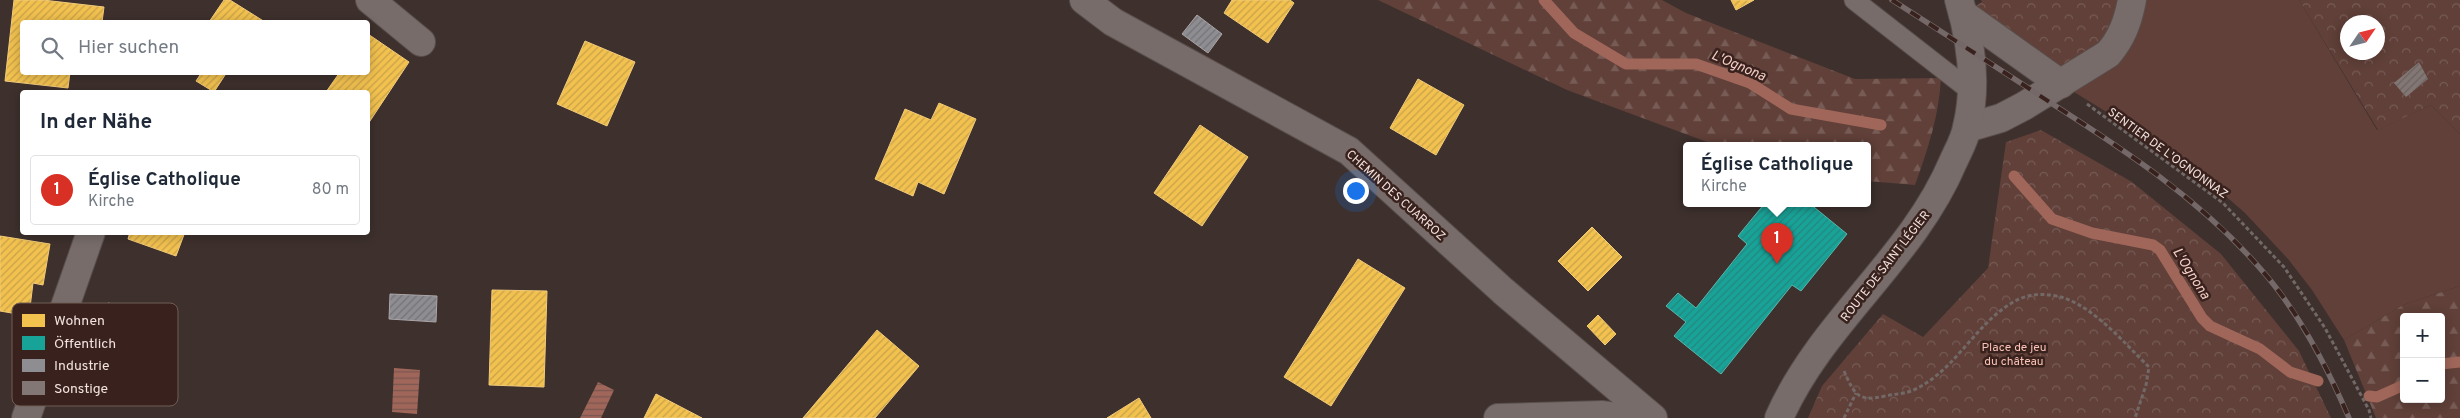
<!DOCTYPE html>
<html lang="de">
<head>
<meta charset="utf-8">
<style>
  :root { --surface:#fff; --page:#f2f2f3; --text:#1f2937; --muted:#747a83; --line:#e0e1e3; --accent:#d93025 }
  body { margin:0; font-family:Overpass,sans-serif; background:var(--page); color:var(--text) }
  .controls { position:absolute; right:15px; bottom:15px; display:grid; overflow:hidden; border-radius:5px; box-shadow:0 2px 12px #0003 }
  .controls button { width:45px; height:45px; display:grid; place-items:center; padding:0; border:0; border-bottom:1px solid var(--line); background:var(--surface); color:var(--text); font:25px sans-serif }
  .compass { position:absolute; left:2340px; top:15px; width:45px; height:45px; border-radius:50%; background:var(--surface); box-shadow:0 2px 12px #0003; rotate:55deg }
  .you { position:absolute; left:1355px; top:190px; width:18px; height:18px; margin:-12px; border:4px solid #fff; border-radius:50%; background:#1a73e8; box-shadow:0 0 0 8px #1a73e833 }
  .badge { display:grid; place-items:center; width:32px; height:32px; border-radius:50%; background:var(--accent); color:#fff; font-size:16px; font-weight:700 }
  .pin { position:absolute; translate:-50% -41px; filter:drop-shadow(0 1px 2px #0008) }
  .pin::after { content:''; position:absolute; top:26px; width:18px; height:15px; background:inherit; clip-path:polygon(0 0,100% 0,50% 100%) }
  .popup { position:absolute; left:1683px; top:142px; width:188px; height:65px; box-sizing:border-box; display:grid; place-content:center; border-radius:5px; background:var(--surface); filter:drop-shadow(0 1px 4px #0005); font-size:16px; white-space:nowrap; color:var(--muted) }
  .popup b { font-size:19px; color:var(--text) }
  .popup::after { content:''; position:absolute; left:50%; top:100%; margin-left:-10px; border:10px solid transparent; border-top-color:var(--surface) }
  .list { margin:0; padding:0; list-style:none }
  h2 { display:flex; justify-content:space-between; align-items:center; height:65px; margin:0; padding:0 20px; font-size:21px }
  h2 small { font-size:16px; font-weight:400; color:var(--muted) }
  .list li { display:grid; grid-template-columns:32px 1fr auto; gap:15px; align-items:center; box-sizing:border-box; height:70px; margin:0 10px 10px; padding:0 10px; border:1px solid var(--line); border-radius:5px }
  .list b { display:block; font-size:19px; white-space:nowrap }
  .list p { margin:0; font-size:16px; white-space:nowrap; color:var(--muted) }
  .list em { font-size:16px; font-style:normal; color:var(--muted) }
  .icon { flex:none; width:28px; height:28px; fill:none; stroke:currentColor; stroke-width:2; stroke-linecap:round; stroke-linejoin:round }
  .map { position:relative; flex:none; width:2460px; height:418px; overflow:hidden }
  .search { position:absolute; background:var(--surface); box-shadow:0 2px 12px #0003; left:20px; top:20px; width:350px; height:55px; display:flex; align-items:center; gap:12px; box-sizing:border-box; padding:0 18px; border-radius:5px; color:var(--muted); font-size:19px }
  .panel { position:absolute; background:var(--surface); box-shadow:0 2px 12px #0003; left:20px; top:90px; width:350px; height:145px; border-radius:5px }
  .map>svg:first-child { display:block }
</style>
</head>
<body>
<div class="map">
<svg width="2460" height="418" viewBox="0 0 2460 418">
  <defs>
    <pattern id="forest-firs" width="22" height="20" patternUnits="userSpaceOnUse" patternTransform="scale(1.25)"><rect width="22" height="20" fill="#604039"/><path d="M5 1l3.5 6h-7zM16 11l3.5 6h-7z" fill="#775b55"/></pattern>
    <pattern id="park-crowns" width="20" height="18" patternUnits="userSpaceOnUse" patternTransform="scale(1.25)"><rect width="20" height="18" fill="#604039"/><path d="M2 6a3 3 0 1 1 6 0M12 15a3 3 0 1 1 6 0" fill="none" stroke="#775b55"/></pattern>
    <pattern id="water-rules" width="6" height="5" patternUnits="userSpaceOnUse" patternTransform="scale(1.25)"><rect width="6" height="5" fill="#a0665a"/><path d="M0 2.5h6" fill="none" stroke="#795750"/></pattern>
    <pattern id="homes-hatch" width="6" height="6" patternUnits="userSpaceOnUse" patternTransform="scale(1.25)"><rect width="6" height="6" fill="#f2c14e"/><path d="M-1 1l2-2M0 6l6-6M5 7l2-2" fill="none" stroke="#c8a24b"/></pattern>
    <pattern id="public-hatch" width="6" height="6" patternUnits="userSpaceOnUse" patternTransform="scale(1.25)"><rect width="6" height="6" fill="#17a398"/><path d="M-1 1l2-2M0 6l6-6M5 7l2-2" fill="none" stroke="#26867e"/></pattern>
    <pattern id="industry-hatch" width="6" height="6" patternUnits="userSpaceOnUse" patternTransform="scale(1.25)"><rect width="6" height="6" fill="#8d8d92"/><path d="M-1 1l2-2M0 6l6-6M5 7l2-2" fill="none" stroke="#757376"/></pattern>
    <pattern id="building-hatch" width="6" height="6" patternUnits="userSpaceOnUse" patternTransform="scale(1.25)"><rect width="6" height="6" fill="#827774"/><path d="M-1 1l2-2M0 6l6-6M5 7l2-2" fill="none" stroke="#6b6360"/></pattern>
  </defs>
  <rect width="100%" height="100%" fill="#3d302d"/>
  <polygon fill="#604039" points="2132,0 2299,0 2377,130 2431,105 2460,134 2460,286 2403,305 2344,340 2312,290 2288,259 2245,213 2183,159 2061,84"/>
  <g fill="url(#forest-firs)" fill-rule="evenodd">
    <path d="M1378,0H1662L1686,13L1855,79L1941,78C1939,116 1928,149 1915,185L1867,181V145H1715L1567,90Z"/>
    <path d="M2460,286V418H2376L2344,340L2403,305ZM2404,317H2441V399H2404Z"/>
  </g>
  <g fill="url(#park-crowns)" fill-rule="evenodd">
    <polygon points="1981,0 2132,0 2125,28 2061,84 1963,14 1982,2"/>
    <path d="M2299,0H2460V134L2431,105L2378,130ZM2348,22H2378V52H2348Z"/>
    <polygon points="2041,130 2132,182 2221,254 2299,351 2331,418 1808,418 1822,386 1883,314 1923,337 1988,268 2006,142"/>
  </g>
  <g fill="url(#water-rules)">
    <polygon points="394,368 420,370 417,414 392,412"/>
    <polygon points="598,382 614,390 601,418 580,418"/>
  </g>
  <g fill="url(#homes-hatch)" stroke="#f2cb7a">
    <polygon points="14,0 43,0 104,7 102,22 22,22 22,72 70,72 68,88 5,81"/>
    <polygon points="224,0 230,0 265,22 209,22"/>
    <polygon points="1232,0 1290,0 1294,3 1268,43 1224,13"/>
    <polygon points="1731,0 1754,0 1736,10"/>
    <polygon points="368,34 409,62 368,124 368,92 326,92 340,72 368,72"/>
    <polygon points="585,41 635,62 607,126 557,104"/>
    <polygon points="202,72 227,72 214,92 196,81"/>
    <polygon points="1418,79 1464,105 1436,155 1390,128"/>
    <polygon points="939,103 976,119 944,194 918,182 913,196 875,179 905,109 931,120"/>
    <polygon points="1200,125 1248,157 1202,226 1154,193"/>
    <polygon points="1592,227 1622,257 1588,291 1558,261"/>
    <polygon points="130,232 185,232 176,256 128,239"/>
    <polygon points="0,236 50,244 43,285 33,283 29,316 0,311"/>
    <polygon points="1358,259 1405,288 1331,406 1284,377"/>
    <polygon points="492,290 547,291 544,387 489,385"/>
    <polygon points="108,303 155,313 139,391 93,382"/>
    <polygon points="1598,315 1616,334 1605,345 1587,326"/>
    <polygon points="877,330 919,366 875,418 803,418"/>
    <polygon points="656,394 702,418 644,418"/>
    <polygon points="1139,398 1151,418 1107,418"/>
  </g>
  <polygon fill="url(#public-hatch)" stroke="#59b6ad" points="1765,203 1809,203 1847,234 1801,291 1792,285 1721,374 1674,336 1686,322 1666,306 1678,293 1696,308 1747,244 1738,236"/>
  <g fill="url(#industry-hatch)" stroke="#aca6a9">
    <polygon points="1197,15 1222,34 1208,53 1182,34"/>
    <polygon points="390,294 437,296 436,322 389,319"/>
  </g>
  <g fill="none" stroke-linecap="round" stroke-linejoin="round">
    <g stroke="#a0665a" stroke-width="11">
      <polyline points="1544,0 1574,33 1626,64 1696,64 1750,83 1791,109 1881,125"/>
      <polyline points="2014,176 2052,219 2092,233 2153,245 2160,250 2202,318 2210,326 2260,349 2290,372 2318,381"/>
      <polyline points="2441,364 2460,362"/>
      <polyline points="2369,396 2377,397 2404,385"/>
    </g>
  </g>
  <polygon fill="url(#building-hatch)" points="2419,62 2428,79 2406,97 2394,83"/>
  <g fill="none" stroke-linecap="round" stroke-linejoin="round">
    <defs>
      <polyline id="lane" points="1854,0 1972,92"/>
      <g id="street">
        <polyline points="370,0 421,42"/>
        <polyline points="1084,0 1113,22 1349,151 1503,291 1653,418"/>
        <polyline points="1963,14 2061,84"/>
        <path d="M1967,128L2001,118L2024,106L2108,54C2122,38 2128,21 2132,0"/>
        <polyline points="26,418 91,232"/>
        <polyline points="1498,418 1603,415 1625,418"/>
      </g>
      <path id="secondary" d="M1779,418C1821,322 1912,259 1953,162C1958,151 1965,139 1967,127C1977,86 1971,40 1959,0"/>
    </defs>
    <use href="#lane" stroke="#594e4b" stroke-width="21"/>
    <use href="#street" stroke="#594e4b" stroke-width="30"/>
    <use href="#secondary" stroke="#594e4b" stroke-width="30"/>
    <g stroke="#726866" stroke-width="3" stroke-dasharray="4 2.5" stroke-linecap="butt">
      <polyline points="2087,104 2223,203 2284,267 2325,328 2369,410 2371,418"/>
      <path d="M1844,371C1855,396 1859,402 1885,396C1894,394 1903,394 1911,391C1953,374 1973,327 2010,304C2022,296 2036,293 2050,295C2087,298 2123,342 2149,367L2146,385L2135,418"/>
      <polyline points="1844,418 1856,393"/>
    </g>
    <use href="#lane" stroke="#776c6a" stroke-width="19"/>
    <use href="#street" stroke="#776c6a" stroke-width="28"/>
    <use href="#secondary" stroke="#776c6a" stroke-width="28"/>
    <defs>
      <path id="rail" d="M1892,0C1945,34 1998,68 2051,103C2126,151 2199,199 2258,266C2298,310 2326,364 2349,418"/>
    </defs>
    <use href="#rail" stroke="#746968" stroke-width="5.5"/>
    <use href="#rail" stroke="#39221d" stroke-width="4" stroke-dasharray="11" stroke-linecap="butt"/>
  </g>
  <g text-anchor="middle" stroke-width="5" stroke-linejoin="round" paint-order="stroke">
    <g font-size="12" fill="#f3e2df" stroke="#39221d">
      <text transform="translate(2168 153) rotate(36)" y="4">SENTIER DE L'OGNONNAZ</text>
      <text transform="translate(1396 195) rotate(42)" y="4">CHEMIN DES CUARROZ</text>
      <text transform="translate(1885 266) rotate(-52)" y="4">ROUTE DE SAINT LÉGIER</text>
    </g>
    <g font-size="12" fill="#fac1b5" stroke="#39221d">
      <text x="2014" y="351">Place de jeu<tspan x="2014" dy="14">du château</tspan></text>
    </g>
    <g font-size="14" font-style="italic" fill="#f5cec6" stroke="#39221d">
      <text transform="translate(1739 65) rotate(23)" y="5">L'Ognona</text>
      <text transform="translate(2192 273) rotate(58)" y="5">L'Ognona</text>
    </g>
  </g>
  <rect x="12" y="303" width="166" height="103" rx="8" fill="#39221d" stroke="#715c57" stroke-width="1"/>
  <rect x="22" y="314" width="23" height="13" fill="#f2c14e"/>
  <rect x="22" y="336" width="23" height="14" fill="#17a398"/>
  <rect x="22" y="359" width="23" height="13" fill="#8d8d92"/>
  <rect x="22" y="381" width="23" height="14" fill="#827774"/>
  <g font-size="14" fill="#f3e2df">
    <text x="54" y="325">Wohnen</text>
    <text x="54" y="348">Öffentlich</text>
    <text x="54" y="370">Industrie</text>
    <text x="54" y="393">Sonstige</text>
  </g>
</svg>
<div class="controls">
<button>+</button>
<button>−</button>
</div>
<svg class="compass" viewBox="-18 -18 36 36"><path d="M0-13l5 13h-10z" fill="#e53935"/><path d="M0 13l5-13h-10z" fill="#747a83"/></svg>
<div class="you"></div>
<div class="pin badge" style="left:1777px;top:264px">1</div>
<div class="popup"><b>Église Catholique</b>Kirche</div>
<div class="search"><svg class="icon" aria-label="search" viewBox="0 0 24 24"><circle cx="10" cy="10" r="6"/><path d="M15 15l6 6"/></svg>Hier suchen</div>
<section class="panel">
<h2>In der Nähe<small></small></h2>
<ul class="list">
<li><span class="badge">1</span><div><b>Église Catholique</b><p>Kirche</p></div><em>80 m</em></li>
</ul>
</section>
</div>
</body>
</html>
